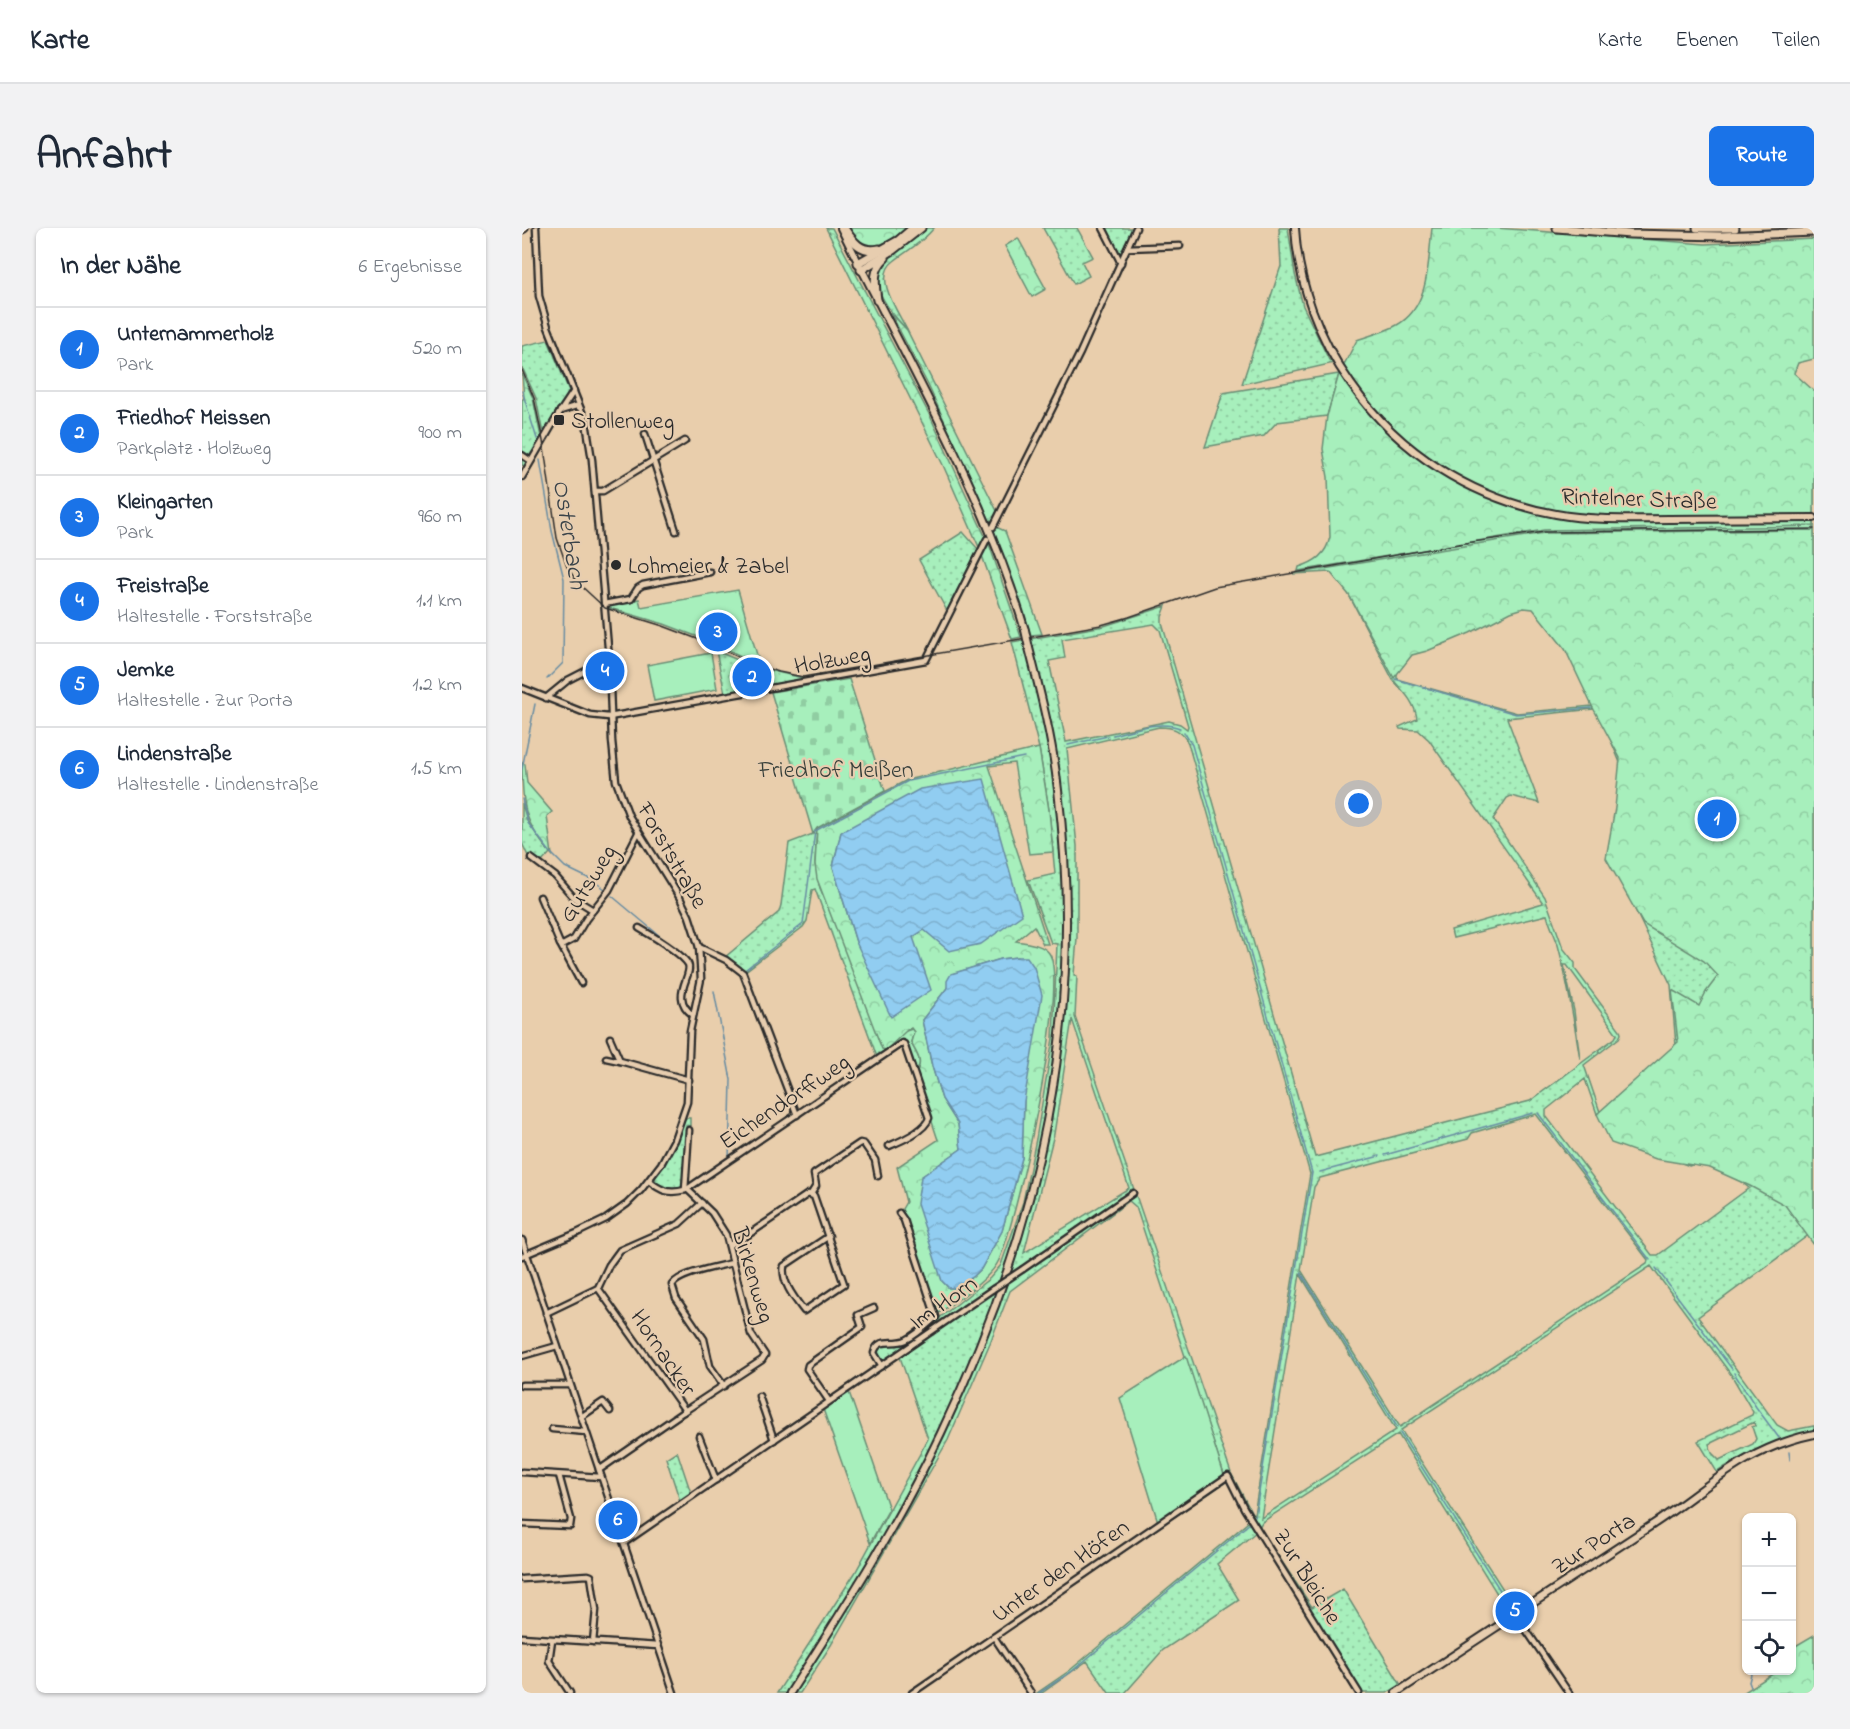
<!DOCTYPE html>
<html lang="de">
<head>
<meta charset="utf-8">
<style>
  :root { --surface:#fff; --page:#f2f2f3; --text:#1f2937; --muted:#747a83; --line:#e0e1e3; --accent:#1a73e8 }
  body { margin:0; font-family:"Indie Flower",sans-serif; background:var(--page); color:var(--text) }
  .controls { position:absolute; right:18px; bottom:18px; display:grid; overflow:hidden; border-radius:9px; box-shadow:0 2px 4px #0004 }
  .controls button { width:54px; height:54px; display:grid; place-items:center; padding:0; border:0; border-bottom:2px solid var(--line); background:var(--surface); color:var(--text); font:30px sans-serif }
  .you { position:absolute; left:837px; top:576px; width:21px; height:21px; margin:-15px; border:4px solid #fff; border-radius:50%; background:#1a73e8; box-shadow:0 0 0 9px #1a73e833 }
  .badge { display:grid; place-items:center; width:39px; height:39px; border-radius:50%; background:var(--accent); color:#fff; font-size:20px; font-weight:700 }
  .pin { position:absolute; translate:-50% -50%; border:3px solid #fff; box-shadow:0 2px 6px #0006 }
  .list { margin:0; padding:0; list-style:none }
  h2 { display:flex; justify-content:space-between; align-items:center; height:78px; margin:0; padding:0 24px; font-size:26px }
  h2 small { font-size:20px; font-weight:400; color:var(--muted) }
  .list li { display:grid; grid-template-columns:39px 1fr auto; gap:18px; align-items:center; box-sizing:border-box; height:84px; padding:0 24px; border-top:2px solid var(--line) }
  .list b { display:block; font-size:22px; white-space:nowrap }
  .list p { margin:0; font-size:20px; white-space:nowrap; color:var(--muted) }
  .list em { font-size:20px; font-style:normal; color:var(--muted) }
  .icon { flex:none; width:33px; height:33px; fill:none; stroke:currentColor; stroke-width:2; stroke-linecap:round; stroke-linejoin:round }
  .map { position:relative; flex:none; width:1292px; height:1465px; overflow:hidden; border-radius:9px }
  header { display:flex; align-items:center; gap:36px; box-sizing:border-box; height:84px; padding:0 30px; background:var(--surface); border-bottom:2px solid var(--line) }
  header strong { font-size:28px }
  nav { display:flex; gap:33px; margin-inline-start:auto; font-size:21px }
  .intro { display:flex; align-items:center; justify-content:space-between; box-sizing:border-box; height:144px; padding:0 36px }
  h1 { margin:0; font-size:42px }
  .button { padding:15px 27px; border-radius:9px; background:var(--accent); color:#fff; font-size:21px; font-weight:700 }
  main { display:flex; gap:36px; padding:0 36px }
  aside { flex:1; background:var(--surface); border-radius:9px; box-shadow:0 2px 4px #0004 }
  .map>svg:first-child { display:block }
</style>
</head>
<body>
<header>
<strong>Karte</strong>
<nav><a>Karte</a><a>Ebenen</a><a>Teilen</a></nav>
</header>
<div class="intro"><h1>Anfahrt</h1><a class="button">Route</a></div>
<main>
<aside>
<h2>In der Nähe<small>6 Ergebnisse</small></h2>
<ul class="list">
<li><span class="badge">1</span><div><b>Unternammerholz</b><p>Park</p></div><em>520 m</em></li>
<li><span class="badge">2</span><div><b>Friedhof Meissen</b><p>Parkplatz · Holzweg</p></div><em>900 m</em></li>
<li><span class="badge">3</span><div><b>Kleingarten</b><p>Park</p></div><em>960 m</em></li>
<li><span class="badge">4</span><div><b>Freistraße</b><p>Haltestelle · Forststraße</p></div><em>1.1 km</em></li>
<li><span class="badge">5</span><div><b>Jemke</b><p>Haltestelle · Zur Porta</p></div><em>1.2 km</em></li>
<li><span class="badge">6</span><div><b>Lindenstraße</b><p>Haltestelle · Lindenstraße</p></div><em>1.5 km</em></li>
</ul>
</aside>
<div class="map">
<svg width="1292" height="1465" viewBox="0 0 1292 1465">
  <defs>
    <pattern id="grass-dots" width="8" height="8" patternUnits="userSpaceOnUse" patternTransform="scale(1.5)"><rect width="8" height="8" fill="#a7efbc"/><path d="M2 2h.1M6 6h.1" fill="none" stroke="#90cda2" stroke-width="1.8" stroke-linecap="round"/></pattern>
    <pattern id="forest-crowns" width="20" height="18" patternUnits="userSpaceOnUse" patternTransform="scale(1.5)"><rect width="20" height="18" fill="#a7efbc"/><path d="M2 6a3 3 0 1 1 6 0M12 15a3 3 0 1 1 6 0" fill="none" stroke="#90cda2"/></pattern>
    <pattern id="cemetery-stones" width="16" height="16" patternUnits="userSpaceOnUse" patternTransform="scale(1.5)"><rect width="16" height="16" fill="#a7efbc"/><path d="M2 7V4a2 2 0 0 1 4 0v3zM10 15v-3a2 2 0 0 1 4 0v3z" fill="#90cda2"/></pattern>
    <pattern id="water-waves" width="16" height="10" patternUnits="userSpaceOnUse" patternTransform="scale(1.5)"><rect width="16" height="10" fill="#91cdf1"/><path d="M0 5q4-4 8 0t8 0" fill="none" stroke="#7db0cf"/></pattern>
  </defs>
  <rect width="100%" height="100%" fill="#e9ceac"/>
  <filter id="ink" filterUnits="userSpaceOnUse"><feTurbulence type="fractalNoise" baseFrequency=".0167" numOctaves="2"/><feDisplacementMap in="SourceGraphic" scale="12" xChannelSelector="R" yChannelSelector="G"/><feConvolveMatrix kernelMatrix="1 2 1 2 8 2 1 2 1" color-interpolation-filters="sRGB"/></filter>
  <g filter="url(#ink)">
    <g fill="url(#grass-dots)" stroke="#698d74" stroke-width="1.5" fill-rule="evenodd">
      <path d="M394,0H412C400,15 386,22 372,33C350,49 377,85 385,102C370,86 341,54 364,32C373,23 385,16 395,9L399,5Z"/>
      <polygon points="521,0 555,0 571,29 560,34 567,48 552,56"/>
      <polygon points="581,0 616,0 600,35"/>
      <polygon points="757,0 766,0 773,46 781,78 807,132 812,135 720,156 759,38"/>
      <polygon points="26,112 47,163 47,167 21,206 14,170 0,139 0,118"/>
      <polygon points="0,146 11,170 19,209 2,238 0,237 0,172 2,170"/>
      <polygon points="817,146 805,188 755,194 742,208 683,219 701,165"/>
      <path d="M1292,172V1010L1288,1006L1176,1089L1255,1197L1266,1203L1292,1198V1203C1256,1210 1226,1223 1195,1244L1176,1213L1230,1187L1231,1184L1210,1148L1129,1038L879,1202L991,1377L994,1380L987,1385L876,1206L740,1294L737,1299L790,1379L821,1361L879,1457L865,1465H835L734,1304L695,1336L717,1372L641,1422L603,1465H587L565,1433L520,1465H515L547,1443L725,1295L726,1291L708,1255L704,1254L560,1351L558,1348L702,1247L614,979L607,973L488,1063L468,1115L426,1212L309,1417L278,1465H255L333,1345L406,1211L378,1129L382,1126L381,1122L364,1133L357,1131L354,1124L358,1118L366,1115H378L397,1106L468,1050L479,1037L501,974L514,911L531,810L535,716L529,715L506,652L533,646L527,582L517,520L490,414L582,398L644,378L640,389V395L793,929L1008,873L1093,810L1095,806L1045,737H1042L1052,783L1058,831C1052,793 1046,754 1036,717C1033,707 1028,698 1025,687L931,710L929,702L1021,675L907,512L896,502L878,501L877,499L895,491C893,474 881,463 871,452L814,342L813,335ZM992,378H1014L1043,419L1071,469L1106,554L1088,629L1149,757L1154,818L1160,935L1167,938C1187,927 1212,948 1227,960L1136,1027H1130L1024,888V882L1063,851L1075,886L1078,884L1062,837L1097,810L1099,806L1098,802L1053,741V735L1041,720L1023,669L971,591L985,570L989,568L1017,575L985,490L1071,481L1070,478L995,485L878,452L875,450V444L872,448L873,431L920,417ZM632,396L638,402L666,498L665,501L658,496L647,493L544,514L527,433L543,430L540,411ZM637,499C652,499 659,502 666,515L788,946L732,1286L730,1285L709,1245L553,789L555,748L552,747L555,710V618L545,521ZM550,791L607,960L502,1025L532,906ZM1014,886L1126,1032L1125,1036L878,1199L779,1042L792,959L798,950L946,911L950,905ZM778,1046L874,1202L739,1290ZM1232,1194L1233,1198L1230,1199L1234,1211L1231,1216L1197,1232L1190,1225L1187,1216Z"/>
      <polygon points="441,304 456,321 425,383 397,332"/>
      <polygon points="194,423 233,439 281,450 282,453 245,459 241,443 229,440 223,441 227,467 204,470"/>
      <polygon points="0,575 5,593 28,625 19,635 8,627 6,628 0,615"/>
      <path d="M295,600L293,636L298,660L368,818L381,804L390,801L392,804L389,814C392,823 401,831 396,841L393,842L383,813L355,829L293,661L290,662L285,693L281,699L222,744L202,730L257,684L259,677L267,615L291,606Z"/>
      <polygon points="163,890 168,890 168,898 164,898 162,952 159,960 150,962 135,957 133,950 153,915"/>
      <polygon points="155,1223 169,1265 158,1273 144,1230"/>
    </g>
    <g fill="url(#forest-crowns)" stroke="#698d74" stroke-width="1.5" fill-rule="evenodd">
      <polygon points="304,0 310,0 409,190 463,308 457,319 421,237"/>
      <path d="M326,0H386C365,17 342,29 326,0Z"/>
      <path d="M910,0H974L1183,16L1292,11V131L1276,135L1272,145L1292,163V298L1022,302L776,343L777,339C793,334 804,327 808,309L806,249L801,221L805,188L817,146L835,112C848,107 863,104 875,97C908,79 906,33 910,0Z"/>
      <polygon points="496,10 524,61 510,69 483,18"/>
      <polygon points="368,84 385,102 475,283 469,295 406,157"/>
      <polygon points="474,299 483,303 520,406 509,407 471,300"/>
      <polygon points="1292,302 1292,1017 1263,977 1228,958 1188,940 1134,931 1089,915 1075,886 1156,814 1150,762 1177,778 1184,764 1196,748 1182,733 1121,696 1084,630 1093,580 1098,530 1070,478 1043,421 1011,381 1002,380 989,384 948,405 905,423 890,427 872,450 827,367 808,344 771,346 1022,305"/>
      <polygon points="466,313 499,409 490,411 459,325"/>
      <path d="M517,520L527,582L531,624L507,626L492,535L467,538L526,716H521L512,698L494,713C504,715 521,716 527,725C548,755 495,993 477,1032C468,1052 433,1073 416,1086L380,981L384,974L375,939L416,912L393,842L396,841C401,831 392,823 389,814L392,804L389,800L385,802L364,822L360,821L295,651L293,636L295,600L385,552ZM319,604L402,701L390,710L334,714L311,639ZM496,729L502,873L500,930L480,1003L459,1041L451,1049L432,1060H427L420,1053L399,949L439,921L436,896L420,871L410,838L400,792L425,760L430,746L479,731Z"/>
      <path d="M0,535L3,536L5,555L30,584L25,588L30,627C2,595 0,579 0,535Z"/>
      <polygon points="1292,1407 1292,1465 1221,1465 1255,1443 1270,1442 1270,1420"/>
    </g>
    <polygon fill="url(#cemetery-stones)" stroke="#698d74" stroke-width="1.5" points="327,451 363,563 295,600 291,606 249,464"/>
    <g fill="#a7efbc" stroke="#698d74" stroke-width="1.5">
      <polygon points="216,362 238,437 187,413 142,396 84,379 117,371 119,379"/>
      <polygon points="189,425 195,461 132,473 125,437"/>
      <polygon points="664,1128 702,1247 636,1294 598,1170"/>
      <polygon points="327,1164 367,1281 348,1315 301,1181"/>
    </g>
    <g fill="url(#water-waves)" stroke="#688ca2" stroke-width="1.5">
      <polygon points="462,551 500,687 459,716 427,723 402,702 391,709 409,762 369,789 334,714 311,639 319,604 398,561"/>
      <polygon points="496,729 505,729 512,739 520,767 502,873 500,930 480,1003 459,1041 451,1049 432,1060 427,1060 420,1053 395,976 399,949 439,921 436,896 420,871 410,838 400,792 425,760 425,753 429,746 479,731"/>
    </g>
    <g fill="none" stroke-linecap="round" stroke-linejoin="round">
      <g stroke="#688ca2" stroke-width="1.5">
        <polyline points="0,163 15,211"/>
        <polyline points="18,232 30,303 42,351 41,435 25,451"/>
        <polyline points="873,451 994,486 1069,480"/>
        <polyline points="662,504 670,517 790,945 733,1288"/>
        <path d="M591,507C612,502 637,492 658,500"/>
        <polyline points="546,517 586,508"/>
        <polyline points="0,541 13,476"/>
        <polyline points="0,571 6,595 28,624 43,639 70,652 83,661"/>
        <polyline points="90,668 151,719"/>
        <polyline points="224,741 281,696 293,603 386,553 502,529"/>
        <polyline points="192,763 209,852 207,931"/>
        <polyline points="1016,885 1128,1032"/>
        <polyline points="863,927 1011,885"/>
        <polyline points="798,944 858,928"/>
        <polyline points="1134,1040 1210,1141"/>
        <polyline points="779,1045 875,1199"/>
        <polyline points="1212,1145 1234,1179 1257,1210"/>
        <polyline points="878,1205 990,1381"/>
        <polyline points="1267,1224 1268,1232"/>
        <polyline points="1229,1459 1227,1454 1230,1442"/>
        <polyline points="517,1465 549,1444 728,1295"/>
      </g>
      <defs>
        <g id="minor">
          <polyline points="581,0 599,35"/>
          <polyline points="605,20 658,18"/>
          <polyline points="38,183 54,178 58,180"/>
          <polyline points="123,206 154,303"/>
          <polyline points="0,227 9,233"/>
          <polyline points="0,249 36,187 52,163"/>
          <polyline points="73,263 81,263 163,213"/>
          <polyline points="471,299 558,125 614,0"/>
          <polyline points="82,376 109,371 116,360 121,357 188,344"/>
          <polyline points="0,460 68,487 87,489 404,432 465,311"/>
          <polyline points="24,470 46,452 87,431"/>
          <polyline points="9,630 33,648 53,671 71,682"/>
          <polyline points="18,669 38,716 59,755"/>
          <path d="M117,700C129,707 159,725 166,736C172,747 146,769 171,787"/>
          <polyline points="38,716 41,717 52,711 64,691 87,662 116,605"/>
          <polyline points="177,719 204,732 221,745 275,887"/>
          <polyline points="88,810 98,833 167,852"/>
          <polyline points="84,830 98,833"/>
          <path d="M127,953C139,963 147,966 163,962"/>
          <path d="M165,961L380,815L382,816L407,890C403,903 379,913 367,918"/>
          <polyline points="163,962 167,902"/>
          <polyline points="289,966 294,958 292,946 338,915 342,916 353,932 356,948"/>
          <polyline points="0,1012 152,1465"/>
          <path d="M207,1017L220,1011L286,966L292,968L322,1056L282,1083C273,1071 259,1054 262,1038L307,1008"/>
          <polyline points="0,1028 55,1005 84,991 105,976 119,962 139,936 152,912 165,874 168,803 179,751 177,719 167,688 158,670 107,588 94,553 90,513 87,431 70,232 64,194 26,99 17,68 14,0"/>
          <polyline points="501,1041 611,965"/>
          <polyline points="76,1060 162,1181 161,1184 77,1242"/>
          <polyline points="24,1085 76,1060 87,1037 98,1022 157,996 180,975"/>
          <polyline points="0,1128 35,1118"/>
          <path d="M360,1138L352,1125C356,1108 372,1118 384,1112C395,1107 405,1097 414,1089L382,992L377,985"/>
          <polyline points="0,1157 48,1157"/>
          <path d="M202,1158L188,1138L182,1111L154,1070L150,1057C157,1045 195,1039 210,1035"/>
          <polyline points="237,1168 252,1212"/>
          <polyline points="307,1173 285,1141 286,1137 340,1099 336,1087 352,1080"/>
          <polyline points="161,1184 240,1132 243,1127 229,1106 204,1007 190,985 165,961 163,962"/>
          <polyline points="59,1189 81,1174 88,1183"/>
          <polyline points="30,1201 64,1204"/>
          <polyline points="177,1208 194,1252"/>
          <polyline points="0,1244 79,1249"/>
          <polyline points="0,1296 48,1298 49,1291 37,1247"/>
          <polyline points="102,1315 471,1061"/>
          <polyline points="0,1351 66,1347 69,1348 74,1382 71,1414"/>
          <polyline points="994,1387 1047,1465"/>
          <polyline points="0,1409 136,1418"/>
          <polyline points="472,1409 509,1465"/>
          <polyline points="30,1412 27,1433 48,1465"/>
          <polyline points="390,1465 706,1248 722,1280 837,1465"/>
        </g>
        <g id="major">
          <path d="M319,0C384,132 461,261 503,402"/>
          <path d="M773,0C776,55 797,111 829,156C877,225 951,271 1034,286C1071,293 1109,291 1147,291C1195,291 1244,290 1292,290"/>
          <path d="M268,1465C322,1381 376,1296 419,1205C518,999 564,791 536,562C531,514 519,467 507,420"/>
          <path d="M874,1465C960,1409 1045,1353 1130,1297C1188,1259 1221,1221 1292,1206"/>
        </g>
        <g id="highway">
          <path d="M322,0C331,14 339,25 357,21"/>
          <polyline points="1035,0 1108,6 1199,8 1292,4"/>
          <polyline points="1175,0 1213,0"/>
          <polyline points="0,1 2,0"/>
          <polyline points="336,35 377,12 391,0"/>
          <polyline points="339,42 371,22 399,0"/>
          <path d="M355,72C353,56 350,42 363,30"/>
        </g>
      </defs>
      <use href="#minor" stroke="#2b2b2b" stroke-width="9"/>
      <use href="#major" stroke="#2b2b2b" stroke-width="10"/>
      <use href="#highway" stroke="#2b2b2b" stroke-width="11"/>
      <use href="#minor" stroke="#e7cdaf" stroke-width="4.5"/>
      <use href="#major" stroke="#e7cdaf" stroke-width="6"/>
      <use href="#highway" stroke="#e7cdaf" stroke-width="7"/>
      <polyline stroke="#2b2b2b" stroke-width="1.5" points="0,142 12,170 21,213 35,310 45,339 56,355 83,380 141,398 186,415 234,437 257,444 281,449 579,397 607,389 693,359 936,316 1022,304 1292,301"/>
      <defs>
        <polyline id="minor-bridge" points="471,1061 501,1041"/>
        <polyline id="major-bridge" points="503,402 507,420"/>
      </defs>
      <use href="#minor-bridge" stroke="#2b2b2b" stroke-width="9" stroke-linecap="butt"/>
      <use href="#major-bridge" stroke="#2b2b2b" stroke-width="10" stroke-linecap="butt"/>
      <use href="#minor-bridge" stroke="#e7cdaf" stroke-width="4.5"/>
      <use href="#major-bridge" stroke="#e7cdaf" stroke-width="6"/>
    </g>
  </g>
  <g fill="#2b2b2b" stroke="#e7cdaf" stroke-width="2">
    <rect x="31" y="186" width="12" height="12" rx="3"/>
    <circle cx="94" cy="337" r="6"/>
  </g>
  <g text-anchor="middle" stroke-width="4.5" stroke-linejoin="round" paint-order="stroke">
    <g font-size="24" fill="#2b2b2b" stroke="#e7cdaf" text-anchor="start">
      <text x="49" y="200">Stollenweg</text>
      <text x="106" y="345">Lohmeier &amp; Zabel</text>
    </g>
    <g font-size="24" fill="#2b2b2b" stroke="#e7cdaf">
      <text transform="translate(1117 270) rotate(2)" y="8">Rintelner Straße</text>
      <text transform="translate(310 431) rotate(-10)" y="8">Holzweg</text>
      <text transform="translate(151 627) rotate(60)" y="8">Forststraße</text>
      <text transform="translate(65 655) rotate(-58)" y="8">Gutsweg</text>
      <text transform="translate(262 873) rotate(-34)" y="8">Eichendorffweg</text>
      <text transform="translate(232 1047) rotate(73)" y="8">Birkenweg</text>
      <text transform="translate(421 1074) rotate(-35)" y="8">Im Horn</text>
      <text transform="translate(142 1124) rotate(56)" y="8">Hornacker</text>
      <text transform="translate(1071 1315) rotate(-33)" y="8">Zur Porta</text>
      <text transform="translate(538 1342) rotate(-35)" y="8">Unter den Höfen</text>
      <text transform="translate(786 1348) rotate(58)" y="8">Zur Bleiche</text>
    </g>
    <g font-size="24" fill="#373f3a" stroke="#e7cdaf">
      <text x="314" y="549">Friedhof Meißen</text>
    </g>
    <g font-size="26" font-style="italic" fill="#3a4349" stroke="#e7cdaf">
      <text transform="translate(49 306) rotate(81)" y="9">Osterbach</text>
    </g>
  </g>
</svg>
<div class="controls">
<button>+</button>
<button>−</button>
<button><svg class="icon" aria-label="locate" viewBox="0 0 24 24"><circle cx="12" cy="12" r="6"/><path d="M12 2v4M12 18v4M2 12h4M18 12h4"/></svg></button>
</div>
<div class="you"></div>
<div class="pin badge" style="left:1195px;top:591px">1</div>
<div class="pin badge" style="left:230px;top:449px">2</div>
<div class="pin badge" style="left:196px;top:404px">3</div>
<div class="pin badge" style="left:83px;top:443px">4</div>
<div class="pin badge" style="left:993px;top:1383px">5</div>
<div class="pin badge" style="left:96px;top:1292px">6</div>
</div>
</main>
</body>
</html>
